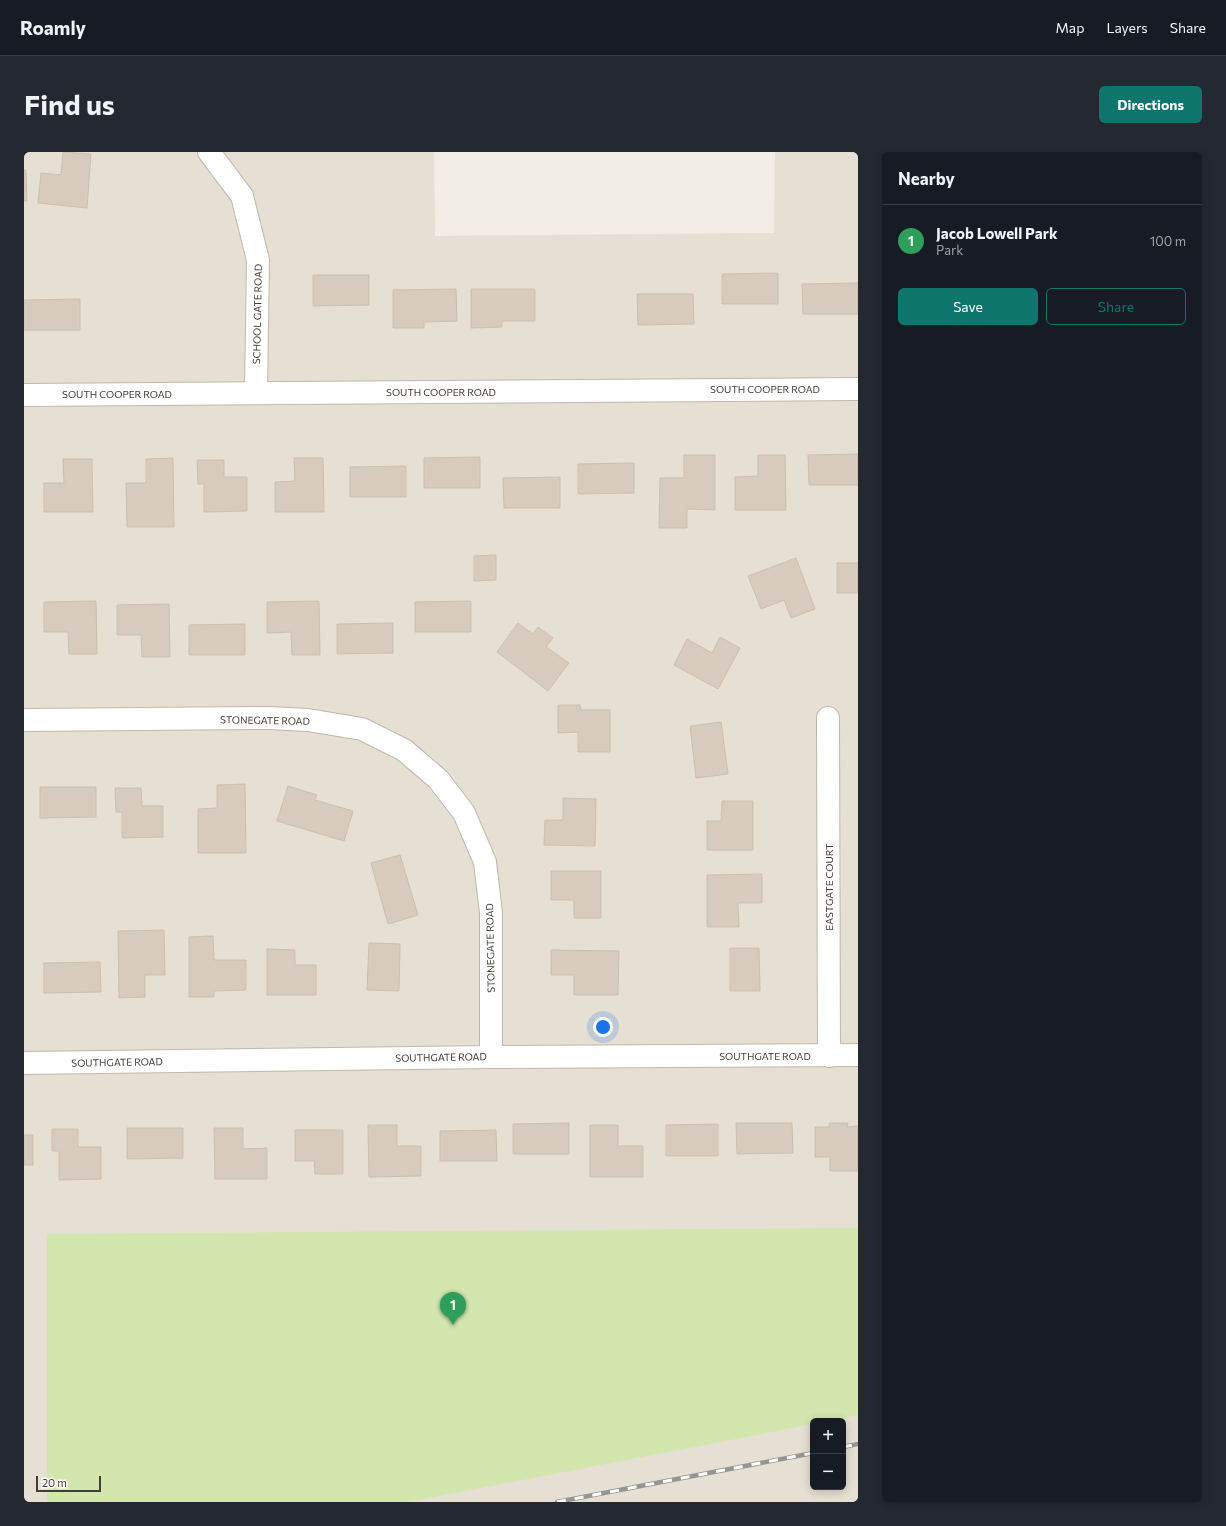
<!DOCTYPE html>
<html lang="en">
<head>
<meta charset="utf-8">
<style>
  :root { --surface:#171b24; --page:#242831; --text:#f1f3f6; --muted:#9ea1a6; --line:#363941; --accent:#0f766e }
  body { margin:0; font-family:Commissioner,sans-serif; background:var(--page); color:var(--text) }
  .controls { position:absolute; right:12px; bottom:12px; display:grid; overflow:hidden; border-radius:6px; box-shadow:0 2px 10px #0003 }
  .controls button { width:36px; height:36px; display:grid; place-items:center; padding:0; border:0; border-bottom:1px solid var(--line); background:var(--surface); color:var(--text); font:20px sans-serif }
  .scale { position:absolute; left:12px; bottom:10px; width:65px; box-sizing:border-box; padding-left:4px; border:2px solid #453d35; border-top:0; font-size:11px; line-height:14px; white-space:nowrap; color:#453d35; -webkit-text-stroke:3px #fff; paint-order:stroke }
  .you { position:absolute; left:579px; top:875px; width:14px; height:14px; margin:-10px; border:3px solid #fff; border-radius:50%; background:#1a73e8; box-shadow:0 0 0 6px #1a73e833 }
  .badge { display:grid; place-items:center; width:26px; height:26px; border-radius:50%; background:var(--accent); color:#fff; font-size:13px; font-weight:700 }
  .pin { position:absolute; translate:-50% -33px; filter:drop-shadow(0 1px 2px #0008) }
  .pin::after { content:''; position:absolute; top:21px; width:14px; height:12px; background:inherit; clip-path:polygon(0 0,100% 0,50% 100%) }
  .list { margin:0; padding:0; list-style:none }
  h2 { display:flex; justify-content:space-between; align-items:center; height:52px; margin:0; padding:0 16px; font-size:17px }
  h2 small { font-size:13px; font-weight:400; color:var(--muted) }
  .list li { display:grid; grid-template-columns:26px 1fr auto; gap:12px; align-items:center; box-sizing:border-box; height:72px; padding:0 16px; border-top:1px solid var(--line) }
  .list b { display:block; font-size:15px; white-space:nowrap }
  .list p { margin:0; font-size:13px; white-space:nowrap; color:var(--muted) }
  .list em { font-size:13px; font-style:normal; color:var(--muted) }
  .actions { display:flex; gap:8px; padding:12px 16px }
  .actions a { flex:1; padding:9px 0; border:1px solid var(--accent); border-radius:6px; text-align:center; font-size:14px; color:var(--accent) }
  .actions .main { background:var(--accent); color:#fff }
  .map { position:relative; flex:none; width:834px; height:1350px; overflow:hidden; border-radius:6px }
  header { display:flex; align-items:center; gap:24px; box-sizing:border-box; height:56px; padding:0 20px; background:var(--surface); border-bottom:1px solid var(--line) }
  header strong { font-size:19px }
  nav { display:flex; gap:22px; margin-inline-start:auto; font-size:14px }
  .intro { display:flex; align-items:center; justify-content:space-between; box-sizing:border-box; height:96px; padding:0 24px }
  h1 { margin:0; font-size:28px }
  .button { padding:10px 18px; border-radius:6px; background:var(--accent); color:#fff; font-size:14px; font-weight:700 }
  main { display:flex; gap:24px; padding:0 24px }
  aside { flex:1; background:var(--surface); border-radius:6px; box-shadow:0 2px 10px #0003 }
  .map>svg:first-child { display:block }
</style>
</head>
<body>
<header>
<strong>Roamly</strong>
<nav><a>Map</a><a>Layers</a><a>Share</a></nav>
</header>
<div class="intro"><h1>Find us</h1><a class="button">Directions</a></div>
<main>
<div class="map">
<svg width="834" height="1350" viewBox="0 0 834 1350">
  <rect width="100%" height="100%" fill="#f2ede5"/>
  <path fill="#e6dfd3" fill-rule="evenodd" d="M0,0H410L411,84L750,81L751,0H834V1350H0ZM789,1269H819V1335H789Z"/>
  <polygon fill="#d2e6ae" points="834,1076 834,1263 804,1269 789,1269 789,1272 384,1350 23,1350 23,1082"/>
  <g fill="#d7cbbe" stroke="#cebfae">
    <polygon points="39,0 67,2 63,56 14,51 17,21 37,23"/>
    <polygon points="0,18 2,18 3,49 0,49"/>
    <polygon points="754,121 754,152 698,152 698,122"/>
    <polygon points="289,123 345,123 345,153 289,154"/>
    <polygon points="834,131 834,162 779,162 778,132"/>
    <polygon points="432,137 433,169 400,170 400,176 369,176 369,138"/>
    <polygon points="447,137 511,137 511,169 478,169 478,175 447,176"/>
    <polygon points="613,142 669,142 670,172 614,173"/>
    <polygon points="56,147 56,178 0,178 0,148"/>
    <polygon points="834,302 834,333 785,333 784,303"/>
    <polygon points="660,303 691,303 691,358 663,357 663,376 635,376 636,326 660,326"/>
    <polygon points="734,303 761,303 762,358 711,358 711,325 734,324"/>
    <polygon points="456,305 456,336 400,336 400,306"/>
    <polygon points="149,306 150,375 103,375 102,331 122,331 122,307"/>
    <polygon points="270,306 299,306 300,360 251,360 251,330 271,329"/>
    <polygon points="39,307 68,307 69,360 20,360 20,331 40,331"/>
    <polygon points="173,308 200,308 200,325 223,325 223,359 180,360 180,332 174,332"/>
    <polygon points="610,311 610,341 554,342 554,312"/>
    <polygon points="382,314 382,345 326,345 326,315"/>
    <polygon points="536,325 536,356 480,356 479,326"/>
    <polygon points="472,403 472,428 450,429 450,404"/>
    <polygon points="772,406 791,457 767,466 760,448 737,457 724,424"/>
    <rect x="813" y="411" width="21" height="30"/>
    <polygon points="72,449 73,502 45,502 44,480 20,480 20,450"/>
    <polygon points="295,449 296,503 268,503 267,480 243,481 243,450"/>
    <polygon points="447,449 447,480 391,480 391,450"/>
    <polygon points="145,452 146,505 118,505 117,483 93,483 93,453"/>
    <polygon points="369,471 369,501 313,502 313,472"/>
    <polygon points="494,471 509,482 514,475 529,486 522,495 545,511 524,539 473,500"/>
    <polygon points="221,472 221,503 165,503 165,473"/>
    <polygon points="696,485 716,496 694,537 650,513 663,487 688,501"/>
    <polygon points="534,553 556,553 557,558 586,558 586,600 554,600 554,580 534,581"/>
    <polygon points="697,570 704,622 672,626 666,574"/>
    <polygon points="221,632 222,701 174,701 174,657 193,656 193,633"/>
    <polygon points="264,634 293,643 291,648 329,659 320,689 253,669"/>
    <polygon points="16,635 72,635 72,665 16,666"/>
    <polygon points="91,636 117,636 118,654 139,654 139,685 98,686 98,660 92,660"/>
    <polygon points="539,646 572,647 571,694 520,693 521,668 539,668"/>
    <polygon points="698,649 729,649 729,698 683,698 683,669 697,669"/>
    <polygon points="376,703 394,763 364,772 347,711"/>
    <polygon points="527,719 577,719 577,766 550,766 550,748 527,748"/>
    <polygon points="738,722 738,751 714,751 715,775 683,775 683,723"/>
    <polygon points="140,778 141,823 121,823 121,845 95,846 94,779"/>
    <polygon points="189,784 190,808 222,808 222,838 190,839 190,845 165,845 165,785"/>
    <polygon points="345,791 376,792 375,839 343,838"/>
    <polygon points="706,796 735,796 736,839 706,839"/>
    <polygon points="243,797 271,798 271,813 292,813 292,843 243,843"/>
    <polygon points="527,798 595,799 594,843 550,843 550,823 527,823"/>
    <polygon points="76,810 77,840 20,841 20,811"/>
    <polygon points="545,971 545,1002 489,1002 489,972"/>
    <polygon points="712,971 768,971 769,1001 713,1002"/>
    <polygon points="805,971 824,971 823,975 834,974 834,1019 806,1019 806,1005 791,1005 791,975 805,975"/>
    <polygon points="694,972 694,1004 642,1004 642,973"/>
    <polygon points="344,973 373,973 373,994 397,994 397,1024 345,1025"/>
    <polygon points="566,973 594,973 594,994 619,994 619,1025 566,1025"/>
    <polygon points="103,976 159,976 159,1006 103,1007"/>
    <polygon points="190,976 219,976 219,997 243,996 243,1027 191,1027"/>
    <polygon points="28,977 54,977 54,995 77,995 77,1027 35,1028 35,999 28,999"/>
    <polygon points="271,978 319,978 319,1022 291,1022 290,1009 271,1009"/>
    <polygon points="472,978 473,1009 416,1009 416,979"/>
    <rect x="0" y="983" width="9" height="30"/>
  </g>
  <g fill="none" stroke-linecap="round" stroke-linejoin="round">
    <defs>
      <g id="minor">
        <polyline points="185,0 218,44 234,108 232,241"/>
        <polyline points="0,243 834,237"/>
        <polyline points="804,566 805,904"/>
        <polyline points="0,568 245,566 284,568 338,577 380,598 414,627 440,661 461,710 467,761 467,905"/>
        <polyline points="0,911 467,905 834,903"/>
      </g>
    </defs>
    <use href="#minor" stroke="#c1b7ab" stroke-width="24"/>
    <use href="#minor" stroke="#fff" stroke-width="22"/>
    <defs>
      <g id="rail">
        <polyline points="819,1295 834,1292"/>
        <polyline points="533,1350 789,1301"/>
      </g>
    </defs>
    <use href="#rail" stroke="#959595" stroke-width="4.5"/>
    <use href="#rail" stroke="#fff" stroke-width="3" stroke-dasharray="9" stroke-linecap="butt"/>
  </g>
  <g text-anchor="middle" stroke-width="3" stroke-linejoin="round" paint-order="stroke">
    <g font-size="10" fill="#453d35" stroke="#fff">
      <text transform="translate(233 162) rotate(-89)" y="4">SCHOOL GATE ROAD</text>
      <text x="741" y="241">SOUTH COOPER ROAD</text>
      <text x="417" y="244">SOUTH COOPER ROAD</text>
      <text x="93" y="246">SOUTH COOPER ROAD</text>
      <text transform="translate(241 568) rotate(1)" y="4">STONEGATE ROAD</text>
      <text transform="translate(805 735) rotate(-90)" y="4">EASTGATE COURT</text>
      <text transform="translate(466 796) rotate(-91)" y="4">STONEGATE ROAD</text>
      <text x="741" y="908">SOUTHGATE ROAD</text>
      <text transform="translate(417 905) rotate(-1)" y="4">SOUTHGATE ROAD</text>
      <text transform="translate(93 910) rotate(-1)" y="4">SOUTHGATE ROAD</text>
    </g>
  </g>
</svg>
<div class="controls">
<button>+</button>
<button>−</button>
</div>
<div class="scale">20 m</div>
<div class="you"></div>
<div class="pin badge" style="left:429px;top:1173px;background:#2e9e5b">1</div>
</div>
<aside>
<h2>Nearby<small></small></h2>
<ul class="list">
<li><span class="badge" style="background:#2e9e5b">1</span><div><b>Jacob Lowell Park</b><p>Park</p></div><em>100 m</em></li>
</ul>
<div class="actions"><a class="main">Save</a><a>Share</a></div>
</aside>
</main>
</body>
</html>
